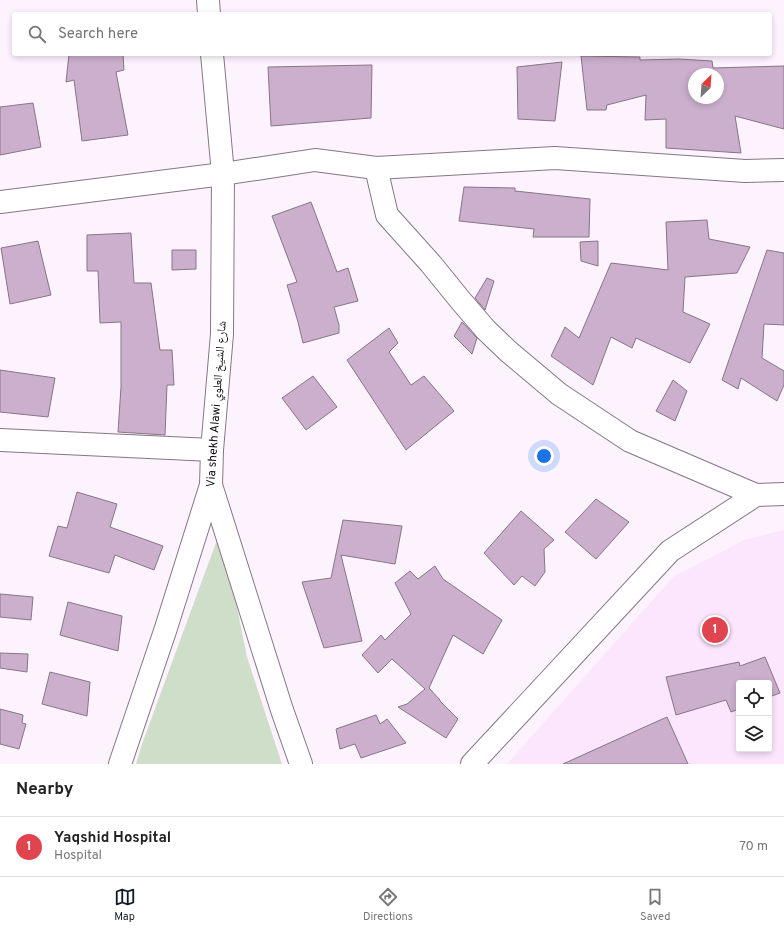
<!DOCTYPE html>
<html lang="en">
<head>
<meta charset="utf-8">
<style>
  :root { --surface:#fff; --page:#f2f2f2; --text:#222; --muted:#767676; --line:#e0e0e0; --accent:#111827 }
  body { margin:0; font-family:Overpass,"Noto Naskh Arabic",sans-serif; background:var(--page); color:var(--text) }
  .controls { position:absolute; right:12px; bottom:12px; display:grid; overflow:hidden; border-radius:4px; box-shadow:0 2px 6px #0003 }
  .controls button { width:36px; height:36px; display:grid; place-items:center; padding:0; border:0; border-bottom:1px solid var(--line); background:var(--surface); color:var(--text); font:20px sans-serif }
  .compass { position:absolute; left:688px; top:68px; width:36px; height:36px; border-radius:50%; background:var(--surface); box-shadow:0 2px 6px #0003; rotate:25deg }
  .you { position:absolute; left:544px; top:456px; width:14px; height:14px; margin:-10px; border:3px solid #fff; border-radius:50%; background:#1a73e8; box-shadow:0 0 0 6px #1a73e833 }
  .badge { display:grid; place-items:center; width:26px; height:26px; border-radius:50%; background:var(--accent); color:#fff; font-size:13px; font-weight:700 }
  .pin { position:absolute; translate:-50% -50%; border:2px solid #fff; box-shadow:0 1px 4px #0006 }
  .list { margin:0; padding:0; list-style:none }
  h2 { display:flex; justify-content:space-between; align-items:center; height:52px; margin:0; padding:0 16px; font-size:17px }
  h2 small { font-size:13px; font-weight:400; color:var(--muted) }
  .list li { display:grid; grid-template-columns:26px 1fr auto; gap:12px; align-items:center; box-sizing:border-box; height:60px; padding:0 16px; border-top:1px solid var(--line) }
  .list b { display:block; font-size:15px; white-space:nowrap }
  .list p { margin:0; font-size:13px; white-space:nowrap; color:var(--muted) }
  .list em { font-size:13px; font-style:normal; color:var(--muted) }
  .icon { flex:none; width:22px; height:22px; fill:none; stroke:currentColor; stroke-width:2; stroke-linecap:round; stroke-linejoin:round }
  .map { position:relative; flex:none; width:784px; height:764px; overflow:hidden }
  .search { position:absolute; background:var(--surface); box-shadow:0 2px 6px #0003; left:12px; right:12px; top:12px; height:44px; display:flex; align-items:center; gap:10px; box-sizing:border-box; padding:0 14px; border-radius:4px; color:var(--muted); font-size:15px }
  .sheet { height:112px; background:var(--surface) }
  nav { display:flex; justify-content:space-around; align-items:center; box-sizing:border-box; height:56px; border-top:1px solid var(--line); background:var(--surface); font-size:11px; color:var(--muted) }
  nav a { display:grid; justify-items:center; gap:2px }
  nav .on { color:var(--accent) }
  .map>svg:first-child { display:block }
</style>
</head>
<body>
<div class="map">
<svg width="784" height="764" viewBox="0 0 784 764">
  <rect width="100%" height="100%" fill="#fdf3fe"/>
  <path fill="#fce6fd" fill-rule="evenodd" d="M784,530V764H507L673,577L744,540ZM739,683H769V749H739Z"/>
  <polygon fill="#cfdec9" points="221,529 247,657 282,764 136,764 142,744"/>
  <g fill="#cbafcd" stroke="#857686" fill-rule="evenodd">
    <polygon points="69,54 123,54 124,70 116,72 128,135 82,141 74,80 66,82"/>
    <path d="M581,56L640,57V60L679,59L712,61L713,68L784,66V129L735,116L741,153L666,148V119L645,120L646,95L607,105L606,110H587ZM694,74H718V98H694Z"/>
    <polygon points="562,62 555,121 518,119 517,67"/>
    <polygon points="372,65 371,118 271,126 268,67"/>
    <polygon points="33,103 41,147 0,155 0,107"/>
    <polygon points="464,187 515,188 515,191 590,199 589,237 533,237 534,229 459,221"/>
    <polygon points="311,202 337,272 348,268 358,301 334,307 339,325 339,333 303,343 298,322 287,285 297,282 272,216"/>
    <polygon points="707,220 709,239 750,247 737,273 685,277 683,312 710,324 690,363 636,338 632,348 611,337 593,385 551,356 565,327 579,338 611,263 668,270 666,222"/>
    <polygon points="131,233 134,283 151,283 160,350 172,350 174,385 167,385 165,435 118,432 121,387 121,322 100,323 98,271 87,271 87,235"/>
    <polygon points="38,241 51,295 10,304 1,248"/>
    <polygon points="598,241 598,266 581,261 580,242"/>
    <polygon points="172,250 196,250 196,269 172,270"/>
    <polygon points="767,250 784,253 784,325 764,324 762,358 784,371 784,385 777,401 741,378 738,389 722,380"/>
    <polygon points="487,278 494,281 485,310 475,298"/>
    <polygon points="462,322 477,338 472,354 454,336"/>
    <polygon points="389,328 398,343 389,352 411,385 424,376 454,411 406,450 347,360"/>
    <polygon points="0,370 55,378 48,417 0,412"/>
    <polygon points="313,376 337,407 306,430 282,398"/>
    <polygon points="673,380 687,391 675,421 656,411"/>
    <polygon points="77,492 117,504 110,527 163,546 154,570 115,555 109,573 49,556 58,526 67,528"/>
    <polygon points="596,499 629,522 596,559 565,532"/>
    <polygon points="521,511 554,540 544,549 545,572 535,586 522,576 514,585 484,553"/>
    <polygon points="343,520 402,526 395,564 341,555 362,641 324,648 302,582 331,578"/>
    <polygon points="435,566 443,579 502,620 483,654 453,635 429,688 440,700 440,701 458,719 446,738 398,707 407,704 425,689 392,659 378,673 362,655 381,635 385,640 411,614 395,583 410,571 418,579"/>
    <polygon points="0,594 33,597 31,620 0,617"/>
    <polygon points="68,602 122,616 118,651 60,635"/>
    <polygon points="0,653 28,654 27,672 0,668"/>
    <polygon points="765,657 780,693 769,697 769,683 739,683 739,709 731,712 726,700 676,715 666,677 739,662 740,666"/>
    <polygon points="50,672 90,682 87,716 42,704"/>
    <polygon points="0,709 23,715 22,723 26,724 19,749 0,744"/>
    <polygon points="376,715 380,724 387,719 406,743 361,758 355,744 340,749 336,729"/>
    <polygon points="667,717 688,764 563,764 649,725"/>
  </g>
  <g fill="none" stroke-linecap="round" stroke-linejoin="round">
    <defs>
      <g id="minor">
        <polyline points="376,168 387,215 431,264 461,301 486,330 509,352 559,394 630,441 756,495"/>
        <polyline points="0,202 223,174 315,160 376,168 555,158 745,171 784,170"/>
        <polyline points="0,440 212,450"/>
      </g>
      <g id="tertiary">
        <polyline points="208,0 209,14"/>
        <polyline points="211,485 282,710 301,764"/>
        <polyline points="120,764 166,628 211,485 212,450 222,334 223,174 212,54"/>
        <polyline points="472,764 670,551 756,495 784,494"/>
      </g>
    </defs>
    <use href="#minor" stroke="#857686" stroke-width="24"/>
    <use href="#tertiary" stroke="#857686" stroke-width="24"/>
    <use href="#minor" stroke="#fff" stroke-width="22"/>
    <use href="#tertiary" stroke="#fff" stroke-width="22"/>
  </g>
  <g text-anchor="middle" stroke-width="4" stroke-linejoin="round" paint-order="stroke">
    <g font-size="12" fill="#100b10" stroke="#fff">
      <text transform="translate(216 404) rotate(-86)" y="4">Via shekh Alawi شارع الشيخ العلوي</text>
    </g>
  </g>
</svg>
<div class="controls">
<button><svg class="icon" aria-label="locate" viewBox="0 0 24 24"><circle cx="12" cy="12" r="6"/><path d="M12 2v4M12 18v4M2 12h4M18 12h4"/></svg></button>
<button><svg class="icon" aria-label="layers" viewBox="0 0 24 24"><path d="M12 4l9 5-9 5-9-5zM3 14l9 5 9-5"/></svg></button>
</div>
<svg class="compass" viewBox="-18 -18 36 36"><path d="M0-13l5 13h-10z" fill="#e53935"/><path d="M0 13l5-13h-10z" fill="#767676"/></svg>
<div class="you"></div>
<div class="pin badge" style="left:715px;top:630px;background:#e0444e">1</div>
<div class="search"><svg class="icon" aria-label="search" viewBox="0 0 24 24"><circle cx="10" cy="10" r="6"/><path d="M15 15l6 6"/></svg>Search here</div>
</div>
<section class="sheet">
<h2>Nearby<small></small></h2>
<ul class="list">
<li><span class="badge" style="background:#e0444e">1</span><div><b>Yaqshid Hospital</b><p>Hospital</p></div><em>70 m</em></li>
</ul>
</section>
<nav>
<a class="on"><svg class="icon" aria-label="map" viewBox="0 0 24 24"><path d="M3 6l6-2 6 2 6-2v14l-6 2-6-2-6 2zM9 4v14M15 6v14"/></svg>Map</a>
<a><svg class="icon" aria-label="directions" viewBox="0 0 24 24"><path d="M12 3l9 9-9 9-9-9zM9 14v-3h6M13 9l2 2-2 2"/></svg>Directions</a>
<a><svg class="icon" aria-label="saved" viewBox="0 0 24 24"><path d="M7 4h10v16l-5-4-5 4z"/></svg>Saved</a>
</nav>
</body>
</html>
